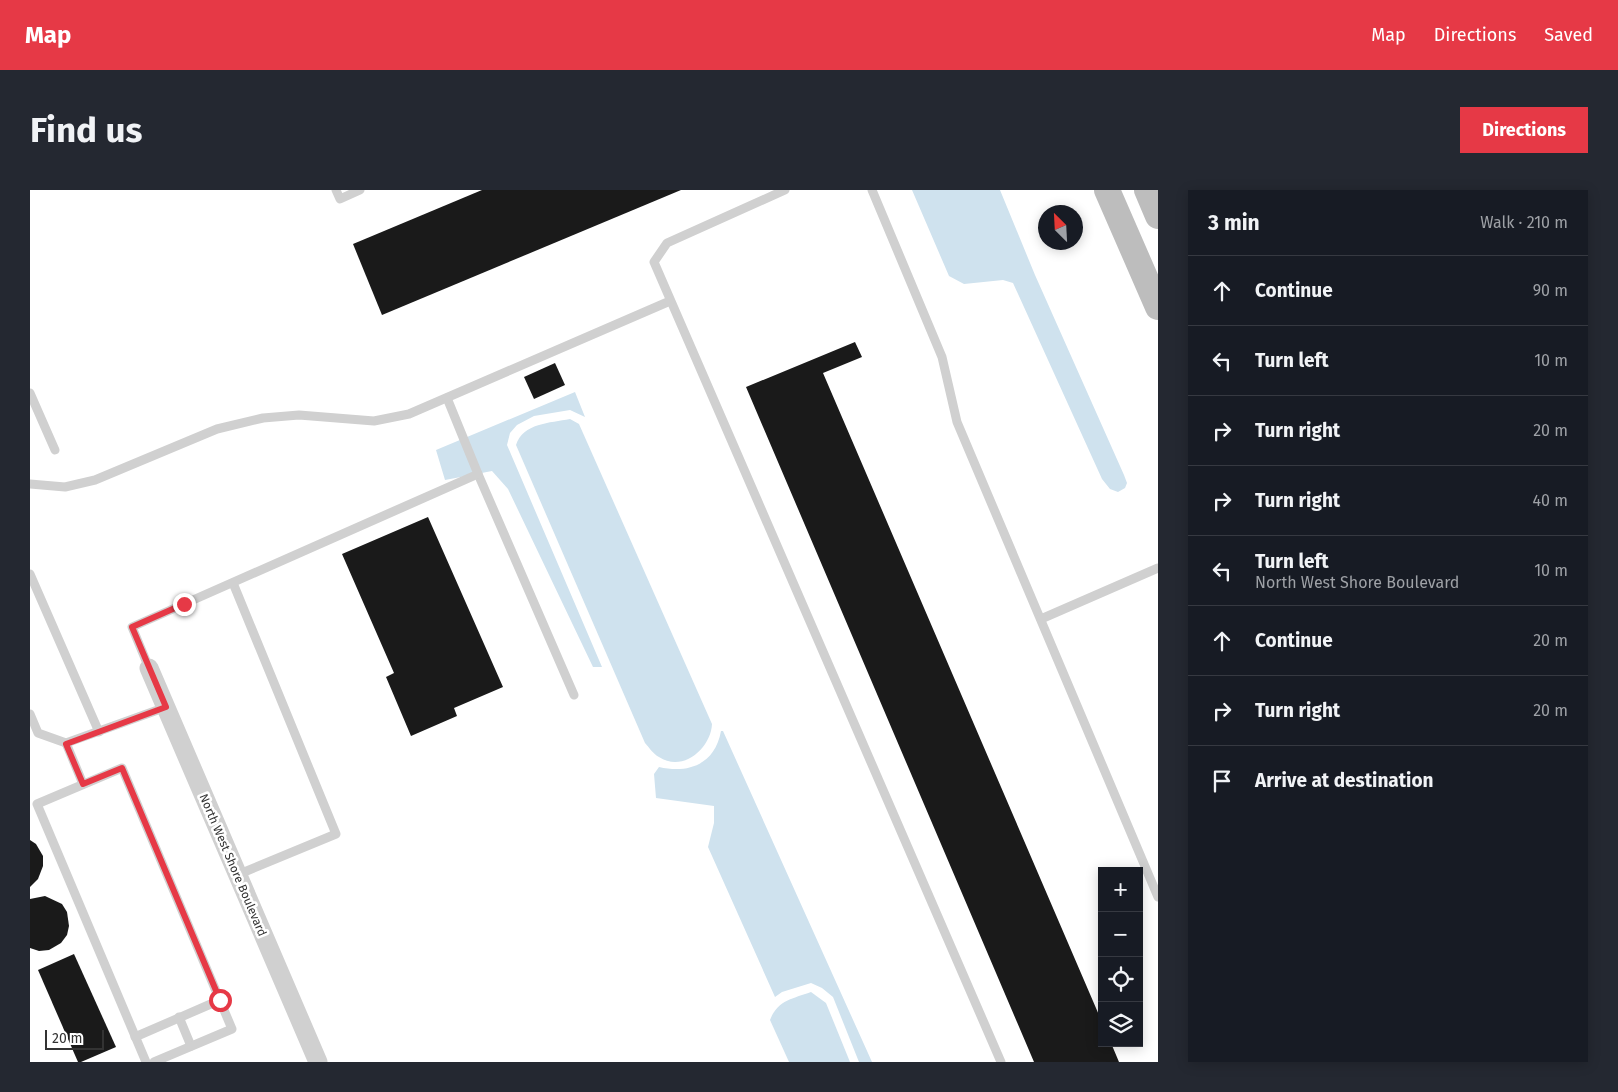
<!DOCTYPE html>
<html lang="en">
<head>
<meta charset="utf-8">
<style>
  :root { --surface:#171b24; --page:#242831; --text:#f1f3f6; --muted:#9ea1a6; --line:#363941; --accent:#e63946 }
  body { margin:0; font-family:"Fira Sans",sans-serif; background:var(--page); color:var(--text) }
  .controls { position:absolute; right:15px; bottom:15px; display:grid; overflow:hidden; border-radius:0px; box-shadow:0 2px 12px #0003 }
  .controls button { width:45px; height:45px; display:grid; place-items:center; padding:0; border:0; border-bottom:1px solid var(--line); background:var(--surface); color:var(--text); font:25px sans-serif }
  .compass { position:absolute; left:1008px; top:15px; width:45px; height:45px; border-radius:50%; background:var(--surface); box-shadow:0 2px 12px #0003; rotate:336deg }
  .scale { position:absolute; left:15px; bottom:12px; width:59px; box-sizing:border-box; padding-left:5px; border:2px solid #333; border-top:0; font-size:14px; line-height:18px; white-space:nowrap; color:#333; -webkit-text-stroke:4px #fff; paint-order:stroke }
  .stop { position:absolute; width:15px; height:15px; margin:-11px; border:4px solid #e63946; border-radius:50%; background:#fff }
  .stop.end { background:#e63946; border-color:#fff; box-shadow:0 1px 5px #0008 }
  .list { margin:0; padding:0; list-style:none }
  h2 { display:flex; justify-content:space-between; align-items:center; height:65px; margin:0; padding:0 20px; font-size:21px }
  h2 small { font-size:16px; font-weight:400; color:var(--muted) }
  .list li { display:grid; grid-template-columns:32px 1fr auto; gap:15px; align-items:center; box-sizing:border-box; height:70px; padding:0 20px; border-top:1px solid var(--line) }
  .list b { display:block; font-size:19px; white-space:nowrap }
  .list p { margin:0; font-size:16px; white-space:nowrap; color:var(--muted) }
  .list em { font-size:16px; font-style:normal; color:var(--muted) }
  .icon { flex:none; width:28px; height:28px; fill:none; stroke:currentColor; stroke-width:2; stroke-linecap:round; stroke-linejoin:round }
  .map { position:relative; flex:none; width:1128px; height:872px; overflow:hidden; border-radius:0px }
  header { display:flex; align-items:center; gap:30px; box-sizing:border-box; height:70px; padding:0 25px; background:var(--accent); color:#fff }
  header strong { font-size:24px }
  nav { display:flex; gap:28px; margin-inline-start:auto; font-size:18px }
  .intro { display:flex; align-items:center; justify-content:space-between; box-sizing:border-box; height:120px; padding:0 30px }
  h1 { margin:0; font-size:35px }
  .button { padding:12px 22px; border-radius:0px; background:var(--accent); color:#fff; font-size:18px; font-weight:700 }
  main { display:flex; gap:30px; padding:0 30px }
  aside { flex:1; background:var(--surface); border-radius:0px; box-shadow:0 2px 12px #0003 }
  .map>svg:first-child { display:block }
</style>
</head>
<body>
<header>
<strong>Map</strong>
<nav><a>Map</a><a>Directions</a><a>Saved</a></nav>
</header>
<div class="intro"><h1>Find us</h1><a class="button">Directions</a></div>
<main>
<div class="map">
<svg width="1128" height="872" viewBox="0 0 1128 872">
  <rect width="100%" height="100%" fill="#fff"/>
  <g fill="#cfe2ee">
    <polygon points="882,0 970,0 1005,85 1094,285 1097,293 1095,298 1088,302 1080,299 1072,289 983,93 973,90 934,94 919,86"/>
    <polygon points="545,202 555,227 540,220 504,226 487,235 480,243 477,255 572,477 563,477 478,299 462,281 415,290 406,260"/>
    <path d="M540,229L549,234L682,534C681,558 653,583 629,567C623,564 619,557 615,553L486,255C493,233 520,233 540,229Z"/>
    <path d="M691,541H693L842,872H829L803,807L792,798L781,793L752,802L745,807L678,657L684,633V616L626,608L624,584L629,577C659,584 685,574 691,541Z"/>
    <path d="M781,802L796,813L820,872H759L740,830C748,810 762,809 781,802Z"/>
  </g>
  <g fill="#1a1a1a">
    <polygon points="452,0 651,0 352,125 323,54"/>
    <polygon points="825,152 832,167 793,183 1072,832 1072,853 1081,853 1089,872 1004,872 716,197"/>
    <polygon points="525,173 535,195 504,209 494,187"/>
    <polygon points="398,327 473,497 424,518 427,526 381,546 356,487 364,483 312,364"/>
    <polygon points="0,650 6,654 13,666 13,676 8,689 0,697"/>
    <polygon points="15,706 32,714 37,722 39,736 37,745 31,753 19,760 9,761 0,758 0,709"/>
    <polygon points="44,764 86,857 51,872 48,872 8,780"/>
  </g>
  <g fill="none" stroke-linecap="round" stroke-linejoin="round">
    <g stroke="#d0d0d0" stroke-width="9">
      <polyline points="306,0 310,9 330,0"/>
      <polyline points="755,0 637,53 624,72 971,872"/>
      <polyline points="842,0 912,167 927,232 1128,707"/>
      <polyline points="0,203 25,260"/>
      <polyline points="448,284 544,505"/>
      <polyline points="0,294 35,297 65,290 187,239 233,228 269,225 344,231 379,224 640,111"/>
      <polyline points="0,384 69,542"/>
      <polyline points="203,393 306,644 207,685"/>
      <polyline points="1011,429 1128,378"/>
      <polyline points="119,478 102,437 448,284 417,208"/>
      <polyline points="0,524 8,543 36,553"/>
      <polyline points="53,594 36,553 136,517"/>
      <polyline points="149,827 161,856"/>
      <polyline points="105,847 190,810"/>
      <polyline points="116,872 7,614 92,578 202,839 124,872"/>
    </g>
    <polyline stroke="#d0d0d0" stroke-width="19" points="119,478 288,872"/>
    <g stroke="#bdbdbd" stroke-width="26">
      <polyline points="1077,0 1128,117"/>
      <polyline points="1117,0 1128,26"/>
    </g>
  </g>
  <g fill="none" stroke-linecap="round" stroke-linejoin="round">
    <polyline stroke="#e63946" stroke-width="6" points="154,414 102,437 136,517 36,554 53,594 92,578 190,810"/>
  </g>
  <g text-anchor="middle" stroke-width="5" stroke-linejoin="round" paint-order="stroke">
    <g font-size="12" fill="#333" stroke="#fff">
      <text transform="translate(203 675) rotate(67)" y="4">North West Shore Boulevard</text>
    </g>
  </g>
</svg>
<div class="controls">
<button>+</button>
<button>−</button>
<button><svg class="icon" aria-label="locate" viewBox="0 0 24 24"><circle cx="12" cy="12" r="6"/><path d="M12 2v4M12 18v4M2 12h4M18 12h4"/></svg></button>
<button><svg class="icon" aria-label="layers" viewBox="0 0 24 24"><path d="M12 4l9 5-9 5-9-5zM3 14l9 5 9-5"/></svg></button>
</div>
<svg class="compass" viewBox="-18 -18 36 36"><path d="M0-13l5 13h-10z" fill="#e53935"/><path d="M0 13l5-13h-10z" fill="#9ea1a6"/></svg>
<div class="scale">20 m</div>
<div class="stop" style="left:190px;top:810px"></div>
<div class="stop end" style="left:154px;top:414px"></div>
</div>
<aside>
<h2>3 min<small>Walk · 210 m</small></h2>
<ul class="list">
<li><svg class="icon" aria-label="ahead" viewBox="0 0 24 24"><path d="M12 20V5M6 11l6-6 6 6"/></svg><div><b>Continue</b></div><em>90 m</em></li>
<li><svg class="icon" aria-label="left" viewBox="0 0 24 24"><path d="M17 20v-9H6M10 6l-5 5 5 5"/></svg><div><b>Turn left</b></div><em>10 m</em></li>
<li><svg class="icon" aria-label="right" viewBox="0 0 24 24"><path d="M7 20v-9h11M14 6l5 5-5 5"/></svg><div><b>Turn right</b></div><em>20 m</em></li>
<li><svg class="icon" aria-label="right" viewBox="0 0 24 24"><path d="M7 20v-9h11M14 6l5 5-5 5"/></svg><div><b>Turn right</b></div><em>40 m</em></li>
<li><svg class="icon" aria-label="left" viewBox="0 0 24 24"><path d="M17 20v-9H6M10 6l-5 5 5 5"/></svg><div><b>Turn left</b><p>North West Shore Boulevard</p></div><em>10 m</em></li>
<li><svg class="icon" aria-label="ahead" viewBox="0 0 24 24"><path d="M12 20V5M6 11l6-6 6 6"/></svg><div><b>Continue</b></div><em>20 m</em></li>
<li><svg class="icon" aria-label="right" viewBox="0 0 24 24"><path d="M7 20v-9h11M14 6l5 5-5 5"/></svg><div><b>Turn right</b></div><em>20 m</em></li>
<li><svg class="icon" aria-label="arrive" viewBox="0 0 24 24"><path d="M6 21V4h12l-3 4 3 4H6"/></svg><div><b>Arrive at destination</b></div></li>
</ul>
</aside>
</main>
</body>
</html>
